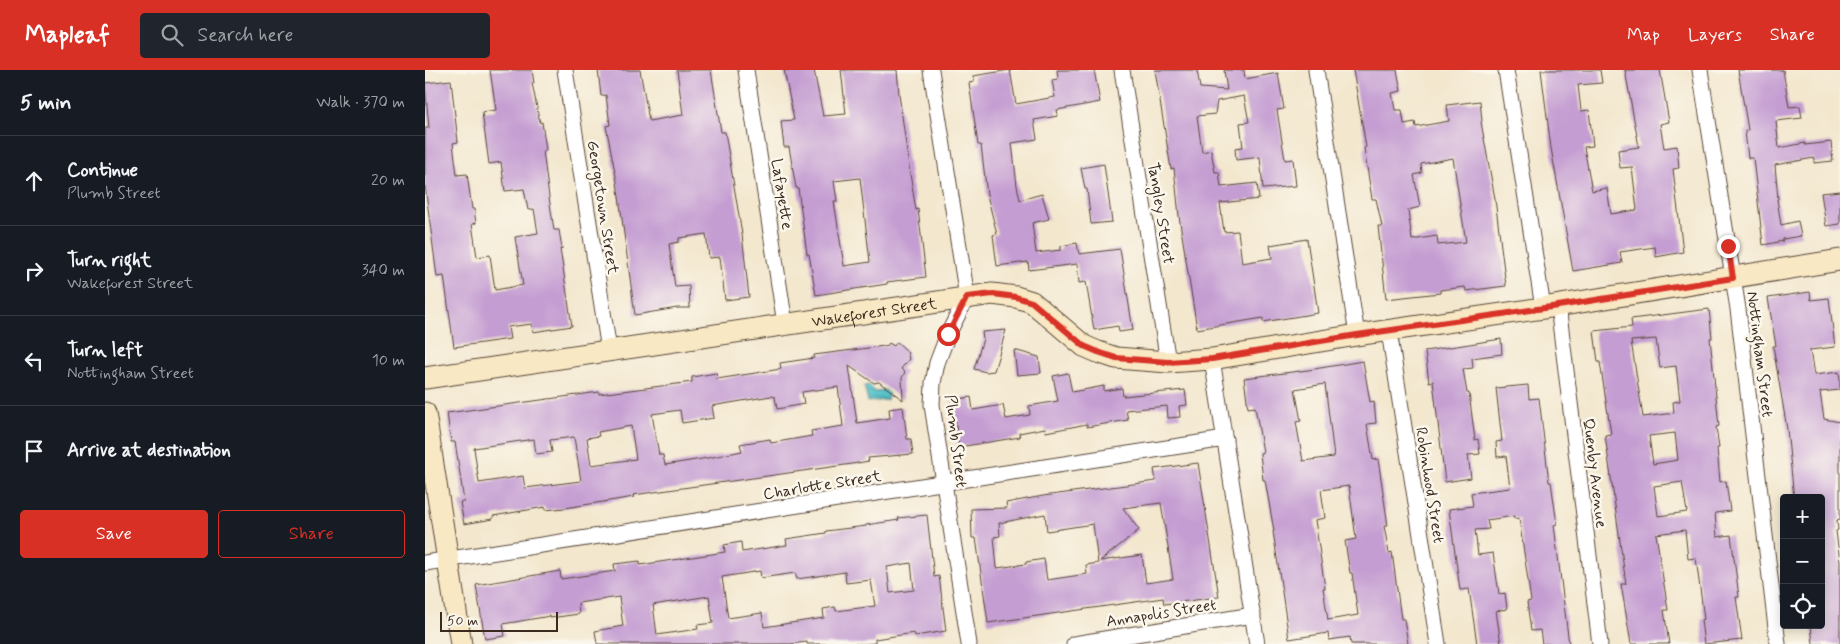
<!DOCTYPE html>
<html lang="en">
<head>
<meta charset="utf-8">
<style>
  :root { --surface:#171b24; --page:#20242c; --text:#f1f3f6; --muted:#9ea1a6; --line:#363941; --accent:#d93025 }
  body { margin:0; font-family:Mynerve,sans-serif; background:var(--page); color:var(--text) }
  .controls { position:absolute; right:15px; bottom:15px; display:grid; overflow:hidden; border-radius:5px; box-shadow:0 2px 12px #0003 }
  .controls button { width:45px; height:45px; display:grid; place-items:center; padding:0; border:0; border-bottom:1px solid var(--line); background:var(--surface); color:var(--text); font:25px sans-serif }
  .scale { position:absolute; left:15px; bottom:12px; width:118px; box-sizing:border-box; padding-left:5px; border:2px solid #3b2a1e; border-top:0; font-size:14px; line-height:18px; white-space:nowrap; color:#3b2a1e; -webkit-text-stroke:4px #fbf7ec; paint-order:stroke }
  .stop { position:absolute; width:15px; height:15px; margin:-11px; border:4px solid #d93025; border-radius:50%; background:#fff }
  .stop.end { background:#d93025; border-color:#fff; box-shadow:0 1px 5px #0008 }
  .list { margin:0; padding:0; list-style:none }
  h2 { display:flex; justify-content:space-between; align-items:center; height:65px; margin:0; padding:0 20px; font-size:21px }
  h2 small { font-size:16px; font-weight:400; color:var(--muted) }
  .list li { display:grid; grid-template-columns:32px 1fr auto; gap:15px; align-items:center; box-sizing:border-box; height:90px; padding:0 20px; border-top:1px solid var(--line) }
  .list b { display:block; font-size:19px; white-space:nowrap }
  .list p { margin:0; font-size:16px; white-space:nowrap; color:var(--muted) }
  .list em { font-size:16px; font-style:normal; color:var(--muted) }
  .actions { display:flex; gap:10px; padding:15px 20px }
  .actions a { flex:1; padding:11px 0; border:1px solid var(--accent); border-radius:5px; text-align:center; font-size:18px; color:var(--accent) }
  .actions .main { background:var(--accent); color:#fff }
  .icon { flex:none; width:28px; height:28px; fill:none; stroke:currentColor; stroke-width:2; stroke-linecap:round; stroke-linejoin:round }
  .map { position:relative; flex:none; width:1415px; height:574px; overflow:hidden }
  header { display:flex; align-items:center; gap:30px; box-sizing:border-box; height:70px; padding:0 25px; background:var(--accent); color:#fff }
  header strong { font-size:24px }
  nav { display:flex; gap:28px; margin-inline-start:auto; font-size:18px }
  .search { width:350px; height:45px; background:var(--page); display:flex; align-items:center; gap:12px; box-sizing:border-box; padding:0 18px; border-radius:5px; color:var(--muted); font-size:19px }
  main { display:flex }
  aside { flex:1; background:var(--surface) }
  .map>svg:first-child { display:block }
</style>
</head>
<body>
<header>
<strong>Mapleaf</strong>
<div class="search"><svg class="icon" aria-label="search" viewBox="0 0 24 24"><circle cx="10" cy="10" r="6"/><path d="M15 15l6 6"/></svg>Search here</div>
<nav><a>Map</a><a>Layers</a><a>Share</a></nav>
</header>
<main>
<aside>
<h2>5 min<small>Walk · 370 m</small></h2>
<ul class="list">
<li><svg class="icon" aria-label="ahead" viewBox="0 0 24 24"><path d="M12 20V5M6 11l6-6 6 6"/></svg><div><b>Continue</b><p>Plumb Street</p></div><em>20 m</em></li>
<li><svg class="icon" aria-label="right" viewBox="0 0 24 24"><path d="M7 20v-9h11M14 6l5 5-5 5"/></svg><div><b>Turn right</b><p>Wakeforest Street</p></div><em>340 m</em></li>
<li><svg class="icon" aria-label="left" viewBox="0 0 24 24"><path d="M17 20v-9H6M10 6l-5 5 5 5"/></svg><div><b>Turn left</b><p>Nottingham Street</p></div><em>10 m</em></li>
<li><svg class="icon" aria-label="arrive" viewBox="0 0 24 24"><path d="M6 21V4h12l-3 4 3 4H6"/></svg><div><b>Arrive at destination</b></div></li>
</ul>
<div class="actions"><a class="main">Save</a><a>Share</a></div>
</aside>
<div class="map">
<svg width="1415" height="574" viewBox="0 0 1415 574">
  <defs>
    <pattern id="water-rules" width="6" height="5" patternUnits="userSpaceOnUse" patternTransform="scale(1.25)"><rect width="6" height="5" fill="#55c3cb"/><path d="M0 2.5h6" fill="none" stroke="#489fa4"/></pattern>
  </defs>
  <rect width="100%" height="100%" fill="#fbf7ec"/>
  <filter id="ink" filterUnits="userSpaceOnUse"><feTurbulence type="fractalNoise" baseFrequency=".02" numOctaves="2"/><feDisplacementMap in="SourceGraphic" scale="10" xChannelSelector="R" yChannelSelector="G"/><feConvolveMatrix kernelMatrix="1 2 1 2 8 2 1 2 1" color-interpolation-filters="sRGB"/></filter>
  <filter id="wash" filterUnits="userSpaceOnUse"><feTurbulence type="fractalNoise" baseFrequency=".0096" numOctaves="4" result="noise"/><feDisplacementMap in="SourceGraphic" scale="20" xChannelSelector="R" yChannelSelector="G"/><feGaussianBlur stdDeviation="1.12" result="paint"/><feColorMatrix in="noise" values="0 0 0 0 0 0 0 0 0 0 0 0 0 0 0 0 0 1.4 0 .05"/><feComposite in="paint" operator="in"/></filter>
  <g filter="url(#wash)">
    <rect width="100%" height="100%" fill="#f3e7ce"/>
    <polygon fill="url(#water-rules)" stroke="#487674" points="444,315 450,322 456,321 459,319 464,323 462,330 443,332 439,316"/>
    <g id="blocks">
      <g fill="#c49dd2" fill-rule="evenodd">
        <polygon points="65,0 107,0 109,13 107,13 115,53 117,52 121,80 118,81 124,127 129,160 134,160 137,179 135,179 147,256 108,262 107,254 83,257 85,269 29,277 19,206 12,207 0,115 0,58 4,58 0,13 26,10 33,72 28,73 32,105 42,104 47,139 49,139 51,153 47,154 52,187 65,185 70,220 98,215 90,167 113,163 109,139 103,140 99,119 80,121 76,92 64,94 57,42 71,40"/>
        <polygon points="173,0 215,0 224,51 258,45 252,0 286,0 296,62 300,62 317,164 324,227 300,230 295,187 284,188 281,164 254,168 254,172 244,174 250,217 264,216 265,238 252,238 210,245 192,112 181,56 185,55 181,25 176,26"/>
        <path d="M359,0H389L398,46L421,44L416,0H472L474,24L485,104L491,140L493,139L501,207L462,212V214L391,225L384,184H382L373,118H371L364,77H359L356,51L369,50ZM435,108L445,192L419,196L409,131H412L409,111Z"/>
        <polygon points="585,0 591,34 630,27 627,10 633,9 632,0 669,0 675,32 632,40 633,46 609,50 612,69 587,73 592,116 595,130 617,124 624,149 607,153 611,183 636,180 636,176 652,173 654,184 695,179 708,260 694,262 693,256 669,260 661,212 654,213 652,194 604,200 603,192 572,196 568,165 572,164 562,125 556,75 553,75 544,13 549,12 548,6"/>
        <polygon points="730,0 772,0 775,18 802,20 799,0 819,0 820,9 853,3 859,39 852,40 860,90 868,89 871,116 838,119 835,87 811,90 810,78 818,77 815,53 824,52 819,26 792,31 790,44 772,46 777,82 786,80 790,102 794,102 796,117 832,113 834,129 795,133 799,162 813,161 817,193 847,188 845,175 882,169 893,243 838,252 838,248 772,259 754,146 749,98 746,99"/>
        <path d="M928,0H972L976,21L967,23L970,40H977L979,54L990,52L991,57L1024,51L1022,35L1055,31L1057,51L1056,52L1070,129L1081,216L1041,221L1040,217L1015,220V223L961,229L953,156H957L951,129H947L939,78L941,77ZM1028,88L1041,172L1013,175L1012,166L987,170L983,140L995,137L989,105L997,103L996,94Z"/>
        <polygon points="1116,0 1175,0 1177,13 1153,15 1156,41 1164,40 1168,76 1159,77 1167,121 1182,118 1186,144 1212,140 1207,97 1195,98 1193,80 1214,77 1200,0 1235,0 1244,52 1235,54 1239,78 1252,76 1254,98 1248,99 1258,182 1231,187 1230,177 1195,182 1197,193 1148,201 1126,78"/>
        <polygon points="1313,0 1358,0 1364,37 1375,36 1377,48 1351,51 1354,78 1380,73 1380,75 1406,72 1408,91 1389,93 1389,88 1350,95 1353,129 1352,129 1356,155 1373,151 1376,166 1358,169 1358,171 1338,175 1328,88 1323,88 1320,61 1323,60"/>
        <polygon points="679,94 687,152 666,154 662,119 660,119 656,98"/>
        <polygon points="1415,121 1415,154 1401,156 1396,123"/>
        <polygon points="1385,222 1386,230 1404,228 1410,277 1385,280 1389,305 1414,302 1415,310 1415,320 1395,322 1399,349 1415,352 1415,449 1412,450 1413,460 1411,461 1415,492 1415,574 1388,574 1386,555 1396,555 1396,428 1369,428 1362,359 1348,276 1351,276 1343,228"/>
        <path d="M1284,239L1287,268H1285L1294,356L1291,357L1294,378H1292L1295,412L1301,411L1305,441L1290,443L1292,467L1306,465L1314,527H1311L1317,570L1279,574L1276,550L1279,549L1271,488L1263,489L1260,460L1231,464L1243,540H1239L1244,574H1206L1196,514H1201L1180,365L1186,364L1175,292H1173L1169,261L1207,257L1206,249ZM1231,269L1235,298L1251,296L1255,331L1248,332L1249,343L1218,347L1206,271ZM1250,363L1253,390L1228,394L1224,366ZM1257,412L1262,442L1233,446L1229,416Z"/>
        <polygon points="581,260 569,301 561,302 549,299 558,269 557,262"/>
        <polygon points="1076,269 1077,284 1047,288 1048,298 1038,299 1042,323 1044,323 1050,370 1053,369 1055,384 1043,385 1046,408 1020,412 1008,311 1004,312 1000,281"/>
        <path d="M472,272L482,281L484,289L476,299L480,302L477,308L478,330L454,312L449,313L424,296L432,353L465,348L464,339L478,337L482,369H486L488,384L443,388L444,391L427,394L208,425L209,427L140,438L120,440V437L68,446V449L39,454L35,432H39L35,404L30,372H26L22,343L174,322V324L267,312V307L291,303L292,309L356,299L355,293L389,288V285L459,276L461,277L464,273L469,276ZM413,317L418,356L386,361L387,366L346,373L345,369L315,374L317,381L283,388L240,395L238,385H234L227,344L255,340L257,353L289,348L287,336L346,326L350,327L352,339L379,334L377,322ZM206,356L211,389L166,395L162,368L174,366L173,362ZM149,367L156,411L100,418L98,406L54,413L49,378L109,369L111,384L127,382L125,370Z"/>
        <polygon points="589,280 614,287 616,303 592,305"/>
        <path d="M938,291L945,332L949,331L951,353L942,354L948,390L953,389L963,456H959L964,483L967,482L976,549H979L983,574H926L925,567L904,570L903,563L864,569L848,461H849L840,410H838L835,383L838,382L830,337L823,338L819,308L883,300ZM900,314L909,387L878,391L871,352L876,351L870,319ZM924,416L931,469L920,471L925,503H927L933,545L903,550L898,518H900L890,450L900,448L896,420Z"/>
        <polygon points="643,303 647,322 679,316 679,321 697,318 698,326 760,320 762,335 754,336 755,347 743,348 742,336 701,340 703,350 662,357 662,354 621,362 620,358 594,363 595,367 534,377 527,330 546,327 548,340 578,335 581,349 605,345 604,336 633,331 628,306"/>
        <polygon points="1103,315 1104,329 1114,328 1124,412 1126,412 1132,454 1129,455 1144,574 1117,574 1115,560 1106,561 1102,532 1106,531 1094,448 1089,449 1089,446 1062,450 1064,459 1050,460 1053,485 1068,483 1074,524 1080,523 1082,539 1071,541 1076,574 1052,574 1044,519 1035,520 1024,439 1048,436 1046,423 1085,418 1081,386 1072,387 1071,372 1077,371 1071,318"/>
        <path d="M773,393L794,527L739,534L738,528L563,553L551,468H547L546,439L582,438L581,433L618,426L731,411L729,399ZM736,433L748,509L721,513L717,485L675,491L714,460L698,438ZM620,444L622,461L668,454L673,493L661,495L662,504L622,510L619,489L601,492V494L572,498L569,467L575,466L574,453Z"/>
        <path d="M502,445L509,507L514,506L521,561L490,566L489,563L450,569V573L440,574H382V572L365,574H172L170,561L198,556L194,527L153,533L154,544L125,548V546L78,554L80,566L60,569L51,515L135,501L136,509L190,501L189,494L215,491V495L300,482L299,475L316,472L317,482L362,475L361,469L401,463V461L441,456V455L474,450L473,448ZM486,493L489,520L465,523L462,497ZM335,501L336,508L370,503L372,509L420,502L421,513L446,510L450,536L411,541L410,537L398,539L399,548L339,557L337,543L303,548L297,507ZM284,526L288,553L272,555L273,559L232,565L228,535Z"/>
      </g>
    </g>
  </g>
  <g filter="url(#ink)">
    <use href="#blocks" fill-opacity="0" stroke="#574638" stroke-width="1"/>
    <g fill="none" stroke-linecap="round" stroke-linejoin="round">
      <defs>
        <g id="street">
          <polyline points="140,0 184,280"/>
          <polyline points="321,0 360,254"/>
          <polyline points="506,0 542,227 523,264 512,293 508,313 507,335 544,574"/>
          <polyline points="697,0 743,292"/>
          <polyline points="891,0 932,265"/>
          <polyline points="1081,0 1118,238"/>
          <polyline points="1275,0 1313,239 1353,574"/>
          <polyline points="1133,236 1175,574"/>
          <polyline points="964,261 1013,574"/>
          <polyline points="787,289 832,574"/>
          <polyline points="0,493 800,369"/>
          <polyline points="649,574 828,545"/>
        </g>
        <g id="secondary">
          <path id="s1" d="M0,308L567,224L591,227L607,232L659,276L673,282L691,288L743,292L787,289L932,265L1118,238L1415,190"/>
          <polyline points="0,343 36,574"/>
        </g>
      </defs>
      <use href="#street" stroke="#574638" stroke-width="17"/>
      <use href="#secondary" stroke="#574638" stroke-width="23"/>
      <use href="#street" stroke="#fff" stroke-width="15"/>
      <use href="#secondary" stroke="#f8e8c3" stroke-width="21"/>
    </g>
  </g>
  <g fill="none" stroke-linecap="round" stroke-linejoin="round" filter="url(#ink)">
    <polyline stroke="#d93025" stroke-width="6" points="523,264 542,227 568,224 591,227 607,232 659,276 673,282 691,288 743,292 787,289 932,265 1133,236 1308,208 1303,176"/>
  </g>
  <g text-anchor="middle" stroke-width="5" stroke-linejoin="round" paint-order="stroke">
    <g font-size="16" fill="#3b2a1e" stroke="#fbf7ec">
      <text transform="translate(358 124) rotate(81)" y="6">Lafayette</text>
      <text transform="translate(179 137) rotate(81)" y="6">Georgetown Street</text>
      <text transform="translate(737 143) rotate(81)" y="6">Tangley Street</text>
      <text dy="6" stroke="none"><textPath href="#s1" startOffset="454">Wakeforest Street</textPath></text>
      <text transform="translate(1336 284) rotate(83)" y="6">Nottingham Street</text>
      <text transform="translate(532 371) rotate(83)" y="6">Plumb Street</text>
      <text transform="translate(1171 403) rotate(83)" y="6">Quenby Avenue</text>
      <text transform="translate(397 414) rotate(-9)" y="6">Charlotte Street</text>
      <text transform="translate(1006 415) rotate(81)" y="6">Robinhood Street</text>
      <text transform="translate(736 542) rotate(-9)" y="6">Annapolis Street</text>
    </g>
  </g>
</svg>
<div class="controls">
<button>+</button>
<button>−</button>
<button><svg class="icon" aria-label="locate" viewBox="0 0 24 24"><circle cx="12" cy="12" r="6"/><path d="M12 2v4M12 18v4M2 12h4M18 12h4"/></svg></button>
</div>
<div class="scale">50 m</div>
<div class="stop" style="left:523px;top:264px"></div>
<div class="stop end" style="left:1303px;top:176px"></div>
</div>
</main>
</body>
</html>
